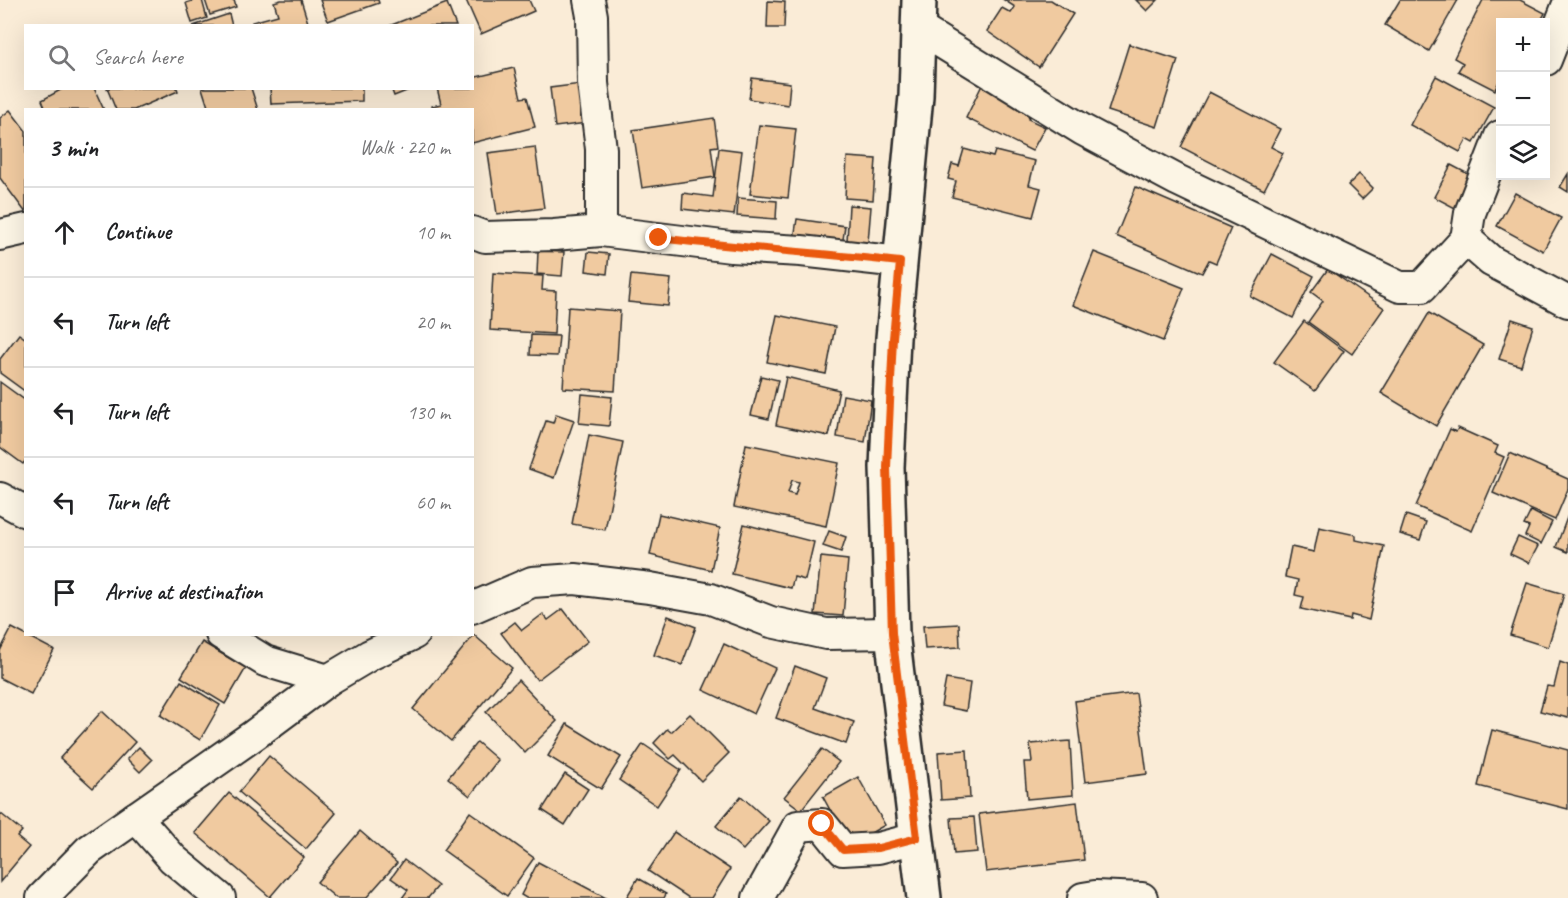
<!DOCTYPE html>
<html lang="en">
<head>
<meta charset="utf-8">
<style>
  :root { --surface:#fff; --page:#f6f6f6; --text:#202124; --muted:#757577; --line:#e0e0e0 }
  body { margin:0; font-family:Caveat,sans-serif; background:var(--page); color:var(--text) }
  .controls { position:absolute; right:18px; top:18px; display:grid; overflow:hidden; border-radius:0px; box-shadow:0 6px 24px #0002 }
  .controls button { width:54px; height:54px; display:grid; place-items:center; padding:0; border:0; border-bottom:2px solid var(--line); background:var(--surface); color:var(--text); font:30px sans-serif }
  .stop { position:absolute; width:18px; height:18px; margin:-14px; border:4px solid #ea580c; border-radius:50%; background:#fff }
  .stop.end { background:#ea580c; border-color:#fff; box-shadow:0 2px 6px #0008 }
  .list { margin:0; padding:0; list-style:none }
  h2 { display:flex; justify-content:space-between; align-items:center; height:78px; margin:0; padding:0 24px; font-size:26px }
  h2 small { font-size:20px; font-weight:400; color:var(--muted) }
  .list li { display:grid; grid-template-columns:39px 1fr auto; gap:18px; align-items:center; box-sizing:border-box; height:90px; padding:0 24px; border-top:2px solid var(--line) }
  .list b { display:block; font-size:22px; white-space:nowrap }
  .list em { font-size:20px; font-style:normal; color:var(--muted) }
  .icon { flex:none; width:33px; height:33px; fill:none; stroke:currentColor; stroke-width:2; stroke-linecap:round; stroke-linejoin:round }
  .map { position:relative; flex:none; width:1568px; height:898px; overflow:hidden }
  .search { position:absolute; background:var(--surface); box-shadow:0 6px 24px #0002; left:24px; top:24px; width:450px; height:66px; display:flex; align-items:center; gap:15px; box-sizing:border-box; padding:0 21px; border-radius:0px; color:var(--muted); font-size:22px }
  .panel { position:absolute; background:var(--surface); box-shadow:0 6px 24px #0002; left:24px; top:108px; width:450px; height:528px; border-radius:0px }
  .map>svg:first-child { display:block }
</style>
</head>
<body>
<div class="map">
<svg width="1568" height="898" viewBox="0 0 1568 898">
  <rect width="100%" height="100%" fill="#faecd7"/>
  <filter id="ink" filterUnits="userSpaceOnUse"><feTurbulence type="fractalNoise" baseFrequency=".0167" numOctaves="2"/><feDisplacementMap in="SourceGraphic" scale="12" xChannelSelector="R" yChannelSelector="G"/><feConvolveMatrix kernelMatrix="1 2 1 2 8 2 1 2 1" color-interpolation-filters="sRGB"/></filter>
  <g filter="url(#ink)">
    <g fill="#f0caa0" stroke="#2b2b2b" stroke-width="1.5" fill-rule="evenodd">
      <polygon points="195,0 202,0 207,18 192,23 186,3"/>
      <polygon points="205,0 234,0 236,7 210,15"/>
      <polygon points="281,0 301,0 309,26 252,26 252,22 278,15 274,2"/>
      <polygon points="320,0 378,0 379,3 328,21"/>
      <polygon points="466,0 529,0 534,11 481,34"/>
      <polygon points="1004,0 1051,0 1073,14 1039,67 987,31 1002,8 1011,13 1015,7"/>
      <polygon points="1136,0 1158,0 1147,11"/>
      <polygon points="1400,0 1458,0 1429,51 1385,25"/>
      <polygon points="1483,0 1520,0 1545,13 1540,22 1500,22 1500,82 1499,81 1495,90 1458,71 1463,63 1454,58"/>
      <polygon points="768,1 785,2 784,28 767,28"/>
      <polygon points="447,3 456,26 389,26"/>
      <polygon points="229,14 232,26 193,26"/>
      <polygon points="1129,44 1178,60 1157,127 1108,111"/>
      <polygon points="514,68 521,98 527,97 535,127 472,143 472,110 433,110 432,106 441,104 437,88 472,88 472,78"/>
      <polygon points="1436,76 1494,107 1474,143 1467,139 1460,152 1410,125"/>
      <polygon points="752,78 790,83 788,105 749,99"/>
      <polygon points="983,83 1033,108 1028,119 1045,127 1032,151 966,118"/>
      <polygon points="581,84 587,123 555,127 550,88"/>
      <polygon points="64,88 94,88 104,110 46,110 42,100"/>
      <polygon points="107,88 177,88 178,91 134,110 116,110"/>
      <polygon points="202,88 251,88 258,110 209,110"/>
      <polygon points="270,88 362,88 362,101 271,104"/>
      <polygon points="391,88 414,88 394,96"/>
      <polygon points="1209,92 1280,129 1271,147 1283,153 1264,190 1181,147"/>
      <polygon points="10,110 26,131 26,213 0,178 0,118"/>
      <polygon points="714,118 718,146 711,147 715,177 642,188 633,130"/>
      <polygon points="759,125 796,129 788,198 750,194"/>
      <polygon points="535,147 544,208 497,214 488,153"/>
      <polygon points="719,148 742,151 734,215 682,209 683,193 713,197"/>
      <polygon points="964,149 993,157 995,151 1035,161 1029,185 1041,188 1033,217 952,197 956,181 948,179 952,164 959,166"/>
      <polygon points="847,157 876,159 873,200 845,198"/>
      <polygon points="1451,165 1474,177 1457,209 1434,197"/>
      <polygon points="1359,174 1373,188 1362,199 1348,185"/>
      <polygon points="1568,174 1568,192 1560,187"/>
      <polygon points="1136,187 1231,228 1216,263 1209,260 1202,273 1116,236"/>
      <polygon points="1515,193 1561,218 1543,251 1497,226"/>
      <polygon points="738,198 777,201 776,219 737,216"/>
      <polygon points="849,205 871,207 868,242 847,241"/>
      <polygon points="797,219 845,226 842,246 794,239"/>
      <polygon points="538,251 564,252 562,276 537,274"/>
      <polygon points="588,252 609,254 607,274 586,271"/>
      <polygon points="1094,252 1184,288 1163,341 1073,305"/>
      <polygon points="1272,254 1314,276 1293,318 1250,296"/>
      <polygon points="1328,269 1384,308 1352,354 1308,322 1323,301 1311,292"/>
      <polygon points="493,273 543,276 542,290 556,291 554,334 490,330"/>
      <polygon points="631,275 671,279 668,306 628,302"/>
      <polygon points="568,307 620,311 615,391 563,388"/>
      <polygon points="1429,313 1483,345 1436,426 1381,393"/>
      <polygon points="777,315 835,327 826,374 767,362"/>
      <polygon points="1512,319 1533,326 1521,366 1499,359"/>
      <polygon points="1304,321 1344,351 1315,391 1274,362"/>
      <polygon points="19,334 26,339 26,392 0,373 0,359"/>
      <polygon points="531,335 559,336 557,356 530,355"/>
      <polygon points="761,376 778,380 769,419 751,415"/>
      <polygon points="786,377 839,390 829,436 776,425"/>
      <polygon points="0,382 26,401 26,460 23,464 0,447"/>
      <polygon points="582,394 612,397 609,426 579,423"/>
      <polygon points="843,395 871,400 865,442 837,437"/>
      <polygon points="556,414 574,420 554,478 529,469 546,421 553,423"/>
      <polygon points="1458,428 1498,446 1495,453 1504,457 1472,531 1416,506 1450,429 1456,432"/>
      <polygon points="589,435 623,442 605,530 572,524"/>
      <path d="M746,444L839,463L826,526L734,507ZM792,480L799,482L795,495L788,493Z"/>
      <polygon points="1510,453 1568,479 1568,489 1555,520 1493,493"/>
      <polygon points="1531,511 1552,522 1541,544 1525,536 1529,527 1524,525"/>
      <polygon points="659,514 720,528 711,570 650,555"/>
      <polygon points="1406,515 1426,522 1420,540 1400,534"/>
      <polygon points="1568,515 1568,552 1556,547"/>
      <polygon points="744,524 814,542 805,580 794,577 791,588 732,574"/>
      <polygon points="1319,527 1356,535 1356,540 1384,546 1369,620 1351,615 1350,620 1301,609 1304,597 1295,595 1298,580 1285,577 1291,547 1314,552"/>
      <polygon points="829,531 846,537 841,552 823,546"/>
      <polygon points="1518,537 1538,546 1529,563 1510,554"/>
      <polygon points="821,557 848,560 843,616 815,614"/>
      <polygon points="1527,583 1564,594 1548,647 1510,635"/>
      <polygon points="563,609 588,641 537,680 501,633 515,622 522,630 543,614 548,620"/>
      <polygon points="668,616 696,627 682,665 654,655"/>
      <polygon points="959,624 960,647 925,649 923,626"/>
      <polygon points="12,628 54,650 31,694 0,678 0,651"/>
      <polygon points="474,635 512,668 451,741 413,709"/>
      <polygon points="202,642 246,668 225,704 181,677"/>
      <polygon points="724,644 775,668 754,714 703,690"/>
      <polygon points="1560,662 1568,665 1568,718 1540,711 1547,686 1554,687"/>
      <polygon points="795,666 826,678 815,708 854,722 846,744 776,718"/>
      <polygon points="946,679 970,683 966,711 941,706"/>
      <polygon points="518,680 557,721 525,753 486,712"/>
      <polygon points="181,681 220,705 200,740 160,715"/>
      <polygon points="1136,693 1147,774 1085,782 1075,701"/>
      <polygon points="102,711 135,742 93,788 60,758"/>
      <polygon points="690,714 729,753 701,781 675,755 670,759 654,743 667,729 671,732"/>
      <polygon points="567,724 621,757 601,789 548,756"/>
      <polygon points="1492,730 1568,750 1568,809 1478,786"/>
      <polygon points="1070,741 1073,795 1027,799 1024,762 1032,762 1030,744"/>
      <polygon points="477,742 498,760 470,796 448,778"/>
      <polygon points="643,744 681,770 657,806 619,780"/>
      <polygon points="139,747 152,760 140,772 127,759"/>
      <polygon points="822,749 839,762 801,810 784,797"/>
      <polygon points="967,750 970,798 941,800 938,752"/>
      <polygon points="269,756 336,813 306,849 239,792"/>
      <polygon points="565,774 588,789 565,825 542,810"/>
      <polygon points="858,777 885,825 849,845 823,797"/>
      <polygon points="229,793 304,857 270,897 195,833"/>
      <polygon points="741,796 769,821 743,850 716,826"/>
      <polygon points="1077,802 1084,860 986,872 979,814"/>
      <polygon points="470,812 534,858 507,896 443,850"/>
      <polygon points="0,813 22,831 17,837 29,847 0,882"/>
      <polygon points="974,817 977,852 954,854 951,818"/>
      <polygon points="360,831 397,863 366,898 336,898 317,882"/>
      <polygon points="674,832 730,869 712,898 689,898 648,871"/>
      <polygon points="404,860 438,886 428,898 402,898 408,890 391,878"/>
      <polygon points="538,862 606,898 526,898 521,895"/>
      <polygon points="638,878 666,894 664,898 626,898"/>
    </g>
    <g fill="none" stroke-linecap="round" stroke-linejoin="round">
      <defs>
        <g id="minor">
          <polyline points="589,0 592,16 593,83 601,149 601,231"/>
          <polyline points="918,28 1083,130 1177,180 1400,287 1422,287 1466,239"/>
          <polyline points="1546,60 1568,4"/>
          <polyline points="1500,136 1470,213 1466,239 1491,261 1568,302"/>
          <polyline points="472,232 485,237 554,235 601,231 731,247 801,251 900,262"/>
          <polyline points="0,235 26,229"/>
          <polyline points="0,498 26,512"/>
          <polyline points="472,608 532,582 575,579 650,588 711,599 771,622 826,634 892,633"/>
          <polyline points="221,634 265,661 328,680"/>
          <polyline points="136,817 173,859 220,898"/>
          <polyline points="42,898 89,850 254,735 328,680 370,655 414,634"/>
          <polyline points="758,898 798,826 822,824 843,850 878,848 917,838"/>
          <polyline points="1083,898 1095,896 1142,898"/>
        </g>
        <polyline id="tertiary" points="919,0 916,96 893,338 887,467 892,633 924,898"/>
      </defs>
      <use href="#minor" stroke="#2b2b2b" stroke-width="34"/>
      <use href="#tertiary" stroke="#2b2b2b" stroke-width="38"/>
      <use href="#minor" stroke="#fcf5e5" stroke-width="30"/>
      <use href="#tertiary" stroke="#fcf5e5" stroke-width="33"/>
    </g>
  </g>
  <g fill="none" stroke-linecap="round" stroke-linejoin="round" filter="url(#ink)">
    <path stroke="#ea580c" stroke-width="8" d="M659,238C739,248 820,253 900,262L893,338L887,467L892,633L917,838L878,848L843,850L822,824"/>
  </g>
</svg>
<div class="controls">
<button>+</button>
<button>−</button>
<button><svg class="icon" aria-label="layers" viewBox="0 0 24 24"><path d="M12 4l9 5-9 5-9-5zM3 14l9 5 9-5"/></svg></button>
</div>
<div class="stop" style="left:822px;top:824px"></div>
<div class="stop end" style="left:659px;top:238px"></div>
<div class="search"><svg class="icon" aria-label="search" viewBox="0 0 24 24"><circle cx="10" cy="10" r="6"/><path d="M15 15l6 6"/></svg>Search here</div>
<section class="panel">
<h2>3 min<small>Walk · 220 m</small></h2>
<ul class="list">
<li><svg class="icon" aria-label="ahead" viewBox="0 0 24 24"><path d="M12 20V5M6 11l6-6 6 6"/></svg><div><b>Continue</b></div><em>10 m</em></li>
<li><svg class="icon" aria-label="left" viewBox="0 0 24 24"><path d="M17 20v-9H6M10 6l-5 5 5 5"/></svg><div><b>Turn left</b></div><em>20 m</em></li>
<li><svg class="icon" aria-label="left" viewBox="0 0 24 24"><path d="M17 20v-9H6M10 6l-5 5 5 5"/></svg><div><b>Turn left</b></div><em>130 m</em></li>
<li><svg class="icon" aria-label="left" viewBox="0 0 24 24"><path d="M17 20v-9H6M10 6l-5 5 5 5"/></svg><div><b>Turn left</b></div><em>60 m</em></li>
<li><svg class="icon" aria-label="arrive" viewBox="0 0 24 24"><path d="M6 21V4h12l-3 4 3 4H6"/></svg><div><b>Arrive at destination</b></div></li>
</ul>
</section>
</div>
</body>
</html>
